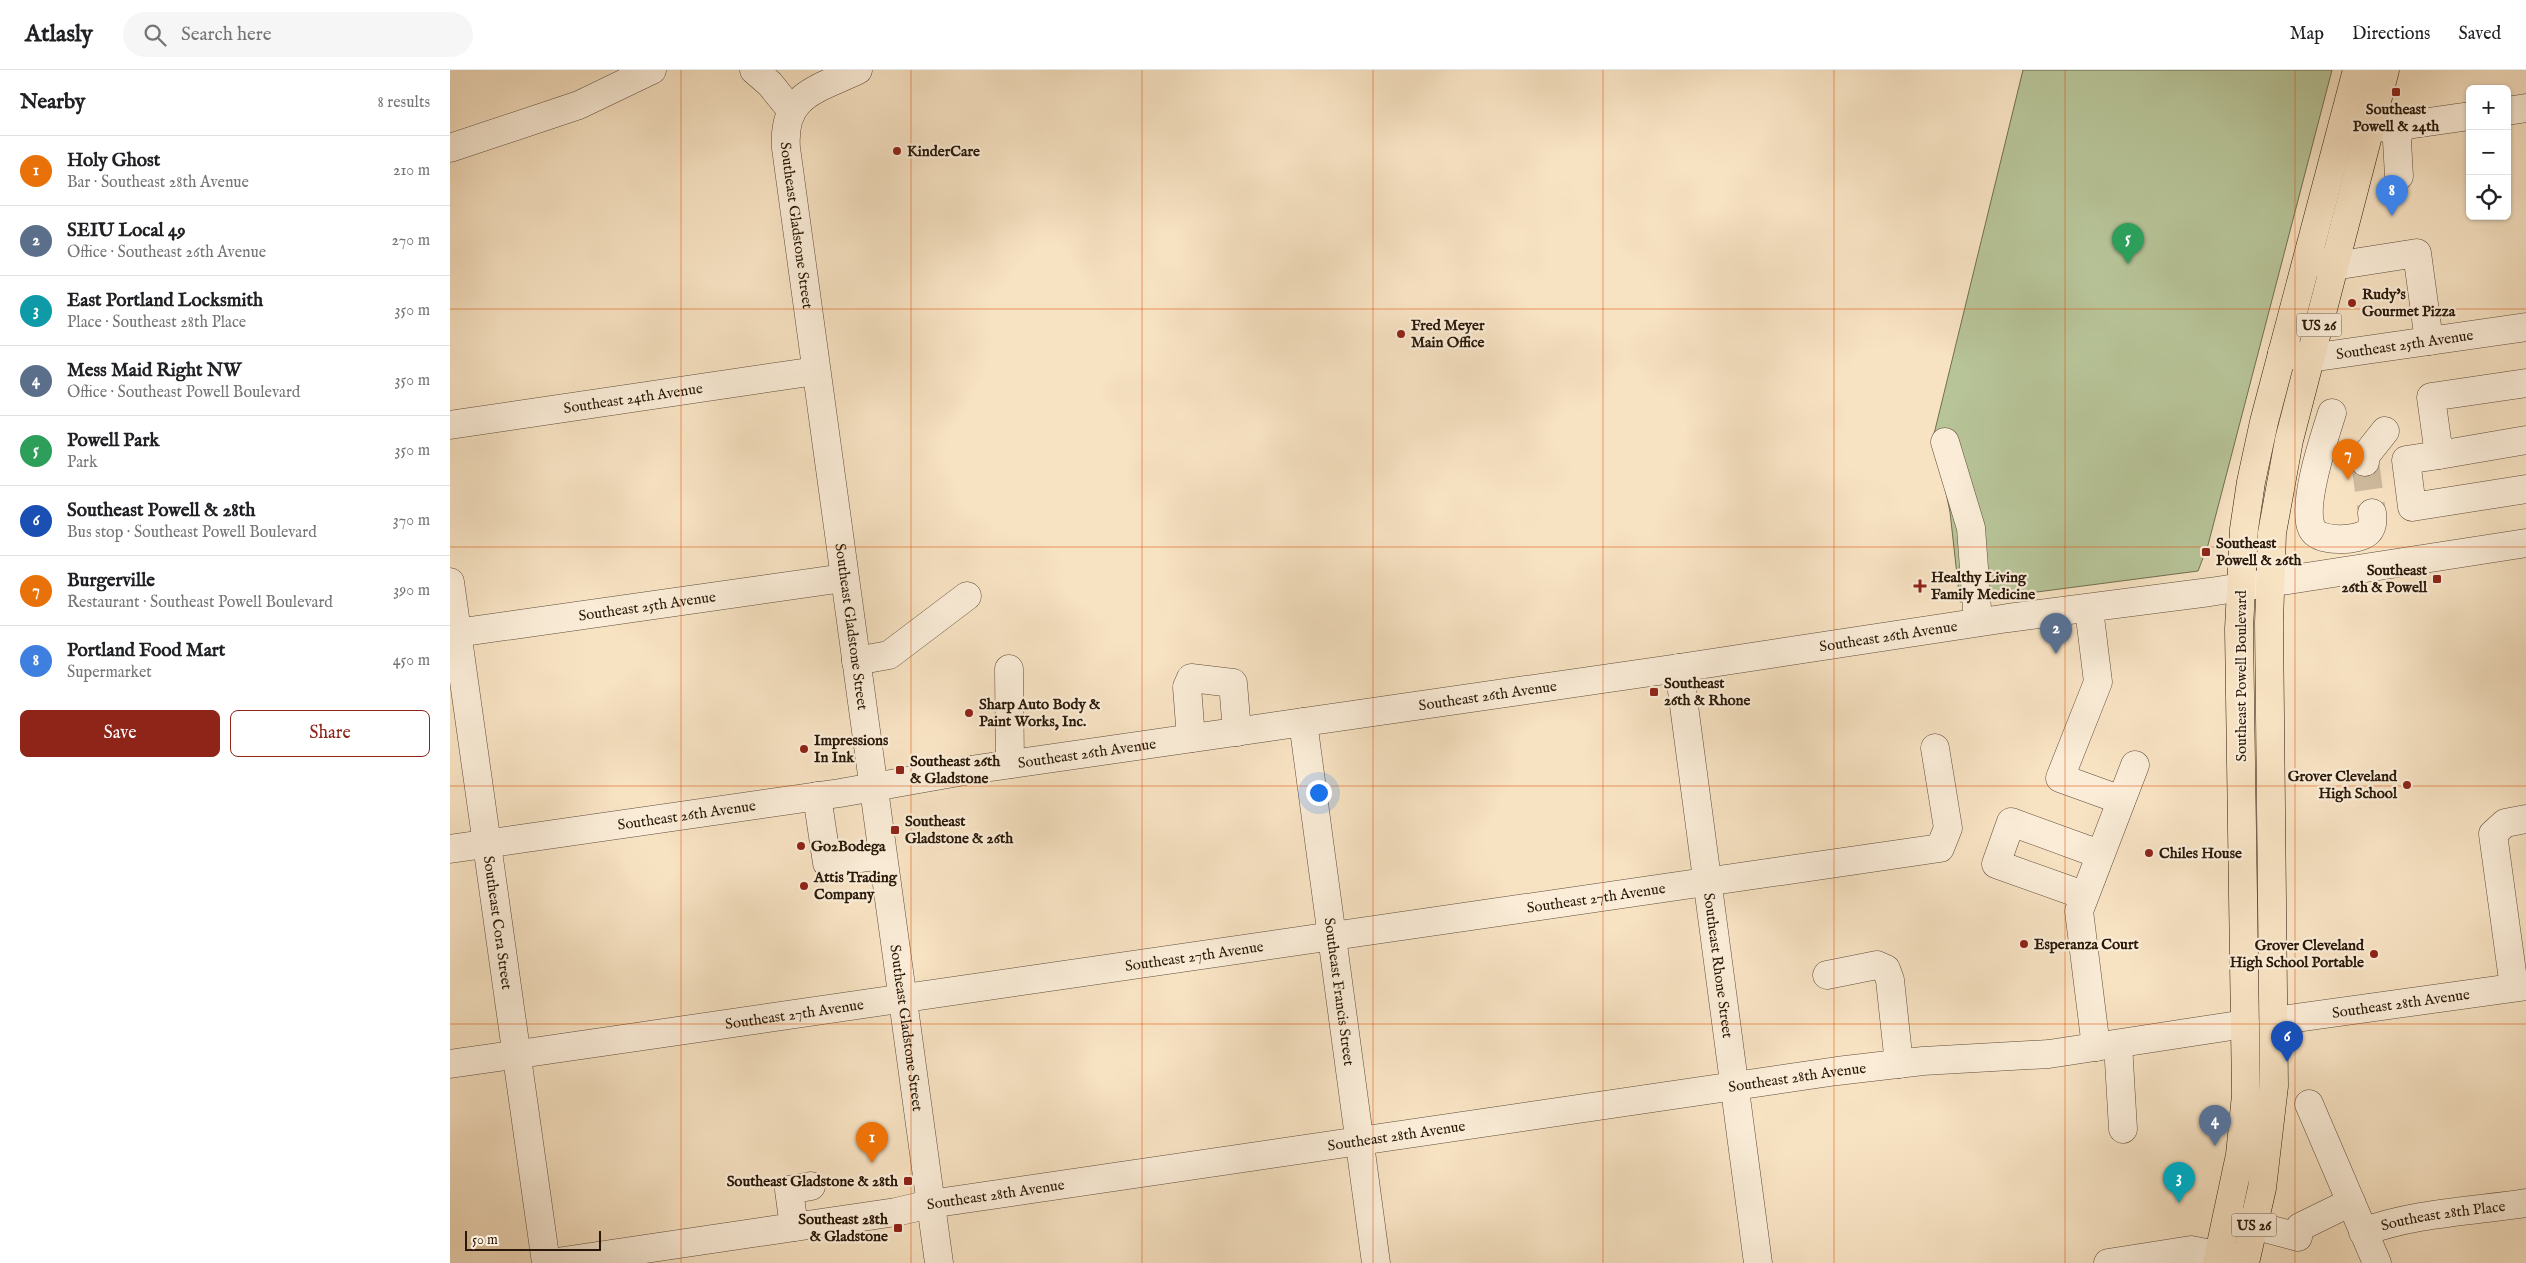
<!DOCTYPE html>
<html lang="en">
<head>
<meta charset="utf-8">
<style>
  :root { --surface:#fff; --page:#f6f6f6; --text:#202124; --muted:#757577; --line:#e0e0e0; --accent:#8f2418 }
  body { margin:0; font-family:"IM FELL English",serif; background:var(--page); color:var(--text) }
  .controls { position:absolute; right:15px; top:15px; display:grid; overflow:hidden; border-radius:8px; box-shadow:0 1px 4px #0004 }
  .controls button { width:45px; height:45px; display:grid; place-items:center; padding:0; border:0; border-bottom:1px solid var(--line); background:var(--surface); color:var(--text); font:25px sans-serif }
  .scale { position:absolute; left:15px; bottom:12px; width:136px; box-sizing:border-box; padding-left:5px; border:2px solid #2a190a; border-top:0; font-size:14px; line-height:18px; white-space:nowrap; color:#2a190a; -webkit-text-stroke:4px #faecd7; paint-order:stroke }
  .you { position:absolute; left:868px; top:722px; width:18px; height:18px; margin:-12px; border:4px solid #fff; border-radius:50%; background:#1a73e8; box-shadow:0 0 0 8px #1a73e833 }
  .badge { display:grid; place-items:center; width:32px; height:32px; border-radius:50%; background:var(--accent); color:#fff; font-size:16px; font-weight:700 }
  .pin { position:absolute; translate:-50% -41px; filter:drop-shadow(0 1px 2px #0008) }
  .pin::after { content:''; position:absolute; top:26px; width:18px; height:15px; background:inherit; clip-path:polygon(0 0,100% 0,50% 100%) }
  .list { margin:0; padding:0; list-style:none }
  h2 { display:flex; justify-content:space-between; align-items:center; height:65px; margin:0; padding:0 20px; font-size:21px }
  h2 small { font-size:16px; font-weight:400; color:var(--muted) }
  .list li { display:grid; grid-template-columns:32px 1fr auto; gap:15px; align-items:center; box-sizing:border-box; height:70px; padding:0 20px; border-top:1px solid var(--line) }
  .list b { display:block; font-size:19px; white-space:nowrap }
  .list p { margin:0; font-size:16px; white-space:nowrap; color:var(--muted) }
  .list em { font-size:16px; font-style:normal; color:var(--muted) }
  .actions { display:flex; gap:10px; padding:15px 20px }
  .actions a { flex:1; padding:11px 0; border:1px solid var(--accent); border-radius:8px; text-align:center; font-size:18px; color:var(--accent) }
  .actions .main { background:var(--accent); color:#fff }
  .icon { flex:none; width:28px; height:28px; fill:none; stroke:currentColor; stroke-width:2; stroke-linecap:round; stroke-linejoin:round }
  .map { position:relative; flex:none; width:2076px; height:1193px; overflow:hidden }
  header { display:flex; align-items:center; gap:30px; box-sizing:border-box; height:70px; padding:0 25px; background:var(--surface); border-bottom:1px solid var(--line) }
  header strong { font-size:24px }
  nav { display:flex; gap:28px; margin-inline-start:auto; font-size:18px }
  .search { width:350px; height:45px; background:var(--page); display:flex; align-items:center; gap:12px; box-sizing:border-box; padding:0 18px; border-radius:28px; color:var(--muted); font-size:19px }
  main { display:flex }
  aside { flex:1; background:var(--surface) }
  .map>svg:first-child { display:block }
</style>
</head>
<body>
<header>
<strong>Atlasly</strong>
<div class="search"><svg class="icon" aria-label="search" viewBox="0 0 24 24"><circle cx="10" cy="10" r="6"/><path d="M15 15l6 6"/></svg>Search here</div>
<nav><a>Map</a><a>Directions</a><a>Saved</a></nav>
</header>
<main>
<aside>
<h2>Nearby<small>8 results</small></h2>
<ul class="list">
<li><span class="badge" style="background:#e8710a">1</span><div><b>Holy Ghost</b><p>Bar · Southeast 28th Avenue</p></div><em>210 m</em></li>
<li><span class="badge" style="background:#5c6f8a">2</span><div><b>SEIU Local 49</b><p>Office · Southeast 26th Avenue</p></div><em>270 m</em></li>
<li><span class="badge" style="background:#0f9aa8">3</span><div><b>East Portland Locksmith</b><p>Place · Southeast 28th Place</p></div><em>350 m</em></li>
<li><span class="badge" style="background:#5c6f8a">4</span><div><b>Mess Maid Right NW</b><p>Office · Southeast Powell Boulevard</p></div><em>350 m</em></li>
<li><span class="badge" style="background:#2e9e5b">5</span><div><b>Powell Park</b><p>Park</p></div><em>350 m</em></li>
<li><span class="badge" style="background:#1a4fb4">6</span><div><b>Southeast Powell &amp; 28th</b><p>Bus stop · Southeast Powell Boulevard</p></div><em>370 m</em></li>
<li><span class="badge" style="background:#e8710a">7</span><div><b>Burgerville</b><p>Restaurant · Southeast Powell Boulevard</p></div><em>390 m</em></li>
<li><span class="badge" style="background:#3f7fe0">8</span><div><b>Portland Food Mart</b><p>Supermarket</p></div><em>450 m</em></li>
</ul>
<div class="actions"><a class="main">Save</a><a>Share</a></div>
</aside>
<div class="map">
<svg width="2076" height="1193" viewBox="0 0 2076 1193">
  <rect width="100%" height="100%" fill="#f7e2c2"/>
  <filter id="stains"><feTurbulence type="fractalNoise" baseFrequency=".004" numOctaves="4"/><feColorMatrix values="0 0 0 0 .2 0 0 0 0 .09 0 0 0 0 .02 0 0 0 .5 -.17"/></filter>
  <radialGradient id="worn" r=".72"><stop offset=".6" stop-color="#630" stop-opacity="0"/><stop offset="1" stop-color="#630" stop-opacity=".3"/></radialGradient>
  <polygon fill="#b7c498" stroke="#706e51" points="1573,0 1882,0 1758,475 1748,501 1510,532 1500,442 1484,364"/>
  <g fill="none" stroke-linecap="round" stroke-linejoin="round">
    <polyline stroke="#ceba9d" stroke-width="28" stroke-dasharray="28 14" stroke-linecap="butt" points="1915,392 1922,443"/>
    <defs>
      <g id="minor">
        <polyline points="304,0 320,14 341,40"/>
        <path id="s1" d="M408,0C367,20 332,24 336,78L489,1193"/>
        <polyline points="2057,41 2076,38"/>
        <polyline points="1898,51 1936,58 2020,46"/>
        <polyline points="0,78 129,35 202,0"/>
        <polyline points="1949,106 1947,71 1950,56"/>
        <polyline points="1863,189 1884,196 1967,183 1979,271"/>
        <path id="s2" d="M1832,283L1860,288L2076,257"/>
        <polyline points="2076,313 1981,327 1989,385 2076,370"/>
        <path d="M1882,343C1874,368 1851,436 1862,459C1869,473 1909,471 1918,462C1923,457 1923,450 1922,443"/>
        <path id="s3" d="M0,355L366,301"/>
        <polyline points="1495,372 1521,458 1528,552"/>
        <polyline points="1989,385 1956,390 1962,437 2076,419"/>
        <polyline points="1915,392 1916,385 1935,361"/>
        <path id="s4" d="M0,512L96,1193"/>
        <polyline points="1639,539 1648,612 1610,708 1671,730"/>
        <path id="s5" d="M0,564L394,508"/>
        <polyline points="406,591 439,585 517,526"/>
        <path id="s6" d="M1229,598L1308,1193"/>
        <polyline points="559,599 560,694"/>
        <path id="s7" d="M853,652L926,1193"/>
        <polyline points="741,668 737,617 741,608 783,613 787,662"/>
        <polyline points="367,726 377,793 432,785"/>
        <path id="s8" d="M0,779L390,723L520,700L1229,598L1558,548L1760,522L2076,473"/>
        <polyline points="1633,825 1546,794 1561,752 1649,784"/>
        <polyline points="1377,905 1427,895 1436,899 1440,910 1449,994"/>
        <polyline points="2064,917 2043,764 2055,753 2076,749"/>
        <path id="s9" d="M1824,951L2076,916"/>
        <polyline points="1668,974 1673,1059"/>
        <polyline points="1646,977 1629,841 1685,695"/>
        <path id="s10" d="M0,994L1490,778L1498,758L1485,678"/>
        <polyline points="1859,1034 1927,1193"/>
        <polyline points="1780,1149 1848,1167 1850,1157 1901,1132"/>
        <polyline points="344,1157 339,1120 361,1116"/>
        <path id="s11" d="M1913,1162C1964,1143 2022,1141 2076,1133"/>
        <path id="s12" d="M100,1193L446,1142L480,1134L1387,1001L1473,991L1599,984L1795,954"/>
        <polyline points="1658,1193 1741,1180 1792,1190"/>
      </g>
      <g id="major">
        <polyline points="1767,1193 1790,1085 1796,1025 1789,559 1794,459 1801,412 1814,352 1907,0"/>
        <polyline points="1795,1193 1812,1118 1824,1016 1819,553 1822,463 1839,370 1935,0"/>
      </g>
    </defs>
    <use href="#minor" stroke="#5d4b38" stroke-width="29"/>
    <use href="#major" stroke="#2a190a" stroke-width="29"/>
    <use href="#minor" stroke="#faecd7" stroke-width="28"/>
    <use href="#major" stroke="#f7e2c2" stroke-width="28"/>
  </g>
  <path fill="none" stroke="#de560c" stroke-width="1" stroke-opacity="0.55" d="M231,0V1193M461,0V1193M692,0V1193M923,0V1193M1153,0V1193M1384,0V1193M1615,0V1193M1845,0V1193M0,239H2076M0,477H2076M0,716H2076M0,954H2076"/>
  <g fill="#8f2418" stroke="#faecd7" stroke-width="2">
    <rect x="1941" y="17" width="10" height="10" rx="2.5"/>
    <circle cx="447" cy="81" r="5"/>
    <circle cx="1902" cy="233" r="5"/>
    <circle cx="951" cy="264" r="5"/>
    <rect x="1751" y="477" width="10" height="10" rx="2.5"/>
    <rect x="1982" y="504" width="10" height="10" rx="2.5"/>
    <path d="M1467.5 508.5h5v5h5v5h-5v5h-5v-5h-5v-5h5z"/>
    <rect x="1199" y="617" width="10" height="10" rx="2.5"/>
    <circle cx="519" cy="643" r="5"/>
    <circle cx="354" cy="679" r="5"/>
    <rect x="445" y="695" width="10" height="10" rx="2.5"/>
    <circle cx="1957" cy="715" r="5"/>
    <rect x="440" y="755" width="10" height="10" rx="2.5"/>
    <circle cx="351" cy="776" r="5"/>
    <circle cx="1699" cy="783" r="5"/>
    <circle cx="354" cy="816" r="5"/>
    <circle cx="1574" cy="874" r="5"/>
    <circle cx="1924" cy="884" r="5"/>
    <rect x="453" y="1106" width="10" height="10" rx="2.5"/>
    <rect x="443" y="1153" width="10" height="10" rx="2.5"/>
  </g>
  <g text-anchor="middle" stroke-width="4.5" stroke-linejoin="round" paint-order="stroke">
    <g fill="#faecd7" stroke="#685848" stroke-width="1">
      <rect x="1846.5" y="243.5" width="45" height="23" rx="4"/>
      <rect x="1781.5" y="1143.5" width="45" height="23" rx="4"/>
    </g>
    <g font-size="14" font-weight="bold" fill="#2a190a">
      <text x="1869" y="260">US 26</text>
      <text x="1804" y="1160">US 26</text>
    </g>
    <g font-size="15" font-weight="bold" fill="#2a190a" stroke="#faecd7" text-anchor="start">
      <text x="1946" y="44" text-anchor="middle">Southeast<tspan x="1946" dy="17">Powell &amp; 24th</tspan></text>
      <text x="457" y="86">KinderCare</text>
      <text x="1912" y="229">Rudy's<tspan x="1912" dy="17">Gourmet Pizza</tspan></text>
      <text x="961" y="260">Fred Meyer<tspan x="961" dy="17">Main Office</tspan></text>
      <text x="1766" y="478">Southeast<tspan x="1766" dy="17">Powell &amp; 26th</tspan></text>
      <text x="1977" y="505" text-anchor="end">Southeast<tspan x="1977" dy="17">26th &amp; Powell</tspan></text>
      <text x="1481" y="512">Healthy Living<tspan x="1481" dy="17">Family Medicine</tspan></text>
      <text x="1214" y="618">Southeast<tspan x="1214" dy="17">26th &amp; Rhone</tspan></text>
      <text x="529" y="639">Sharp Auto Body &amp;<tspan x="529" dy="17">Paint Works, Inc.</tspan></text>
      <text x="364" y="675">Impressions<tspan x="364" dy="17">In Ink</tspan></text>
      <text x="460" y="696">Southeast 26th<tspan x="460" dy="17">&amp; Gladstone</tspan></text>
      <text x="1947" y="711" text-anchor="end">Grover Cleveland<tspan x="1947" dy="17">High School</tspan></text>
      <text x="455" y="756">Southeast<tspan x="455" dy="17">Gladstone &amp; 26th</tspan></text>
      <text x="361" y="781">Go2Bodega</text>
      <text x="1709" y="788">Chiles House</text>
      <text x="364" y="812">Attis Trading<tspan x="364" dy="17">Company</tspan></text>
      <text x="1584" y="879">Esperanza Court</text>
      <text x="1914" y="880" text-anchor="end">Grover Cleveland<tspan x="1914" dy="17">High School Portable</tspan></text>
      <text x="448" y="1116" text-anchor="end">Southeast Gladstone &amp; 28th</text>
      <text x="438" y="1154" text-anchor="end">Southeast 28th<tspan x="438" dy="17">&amp; Gladstone</tspan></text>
    </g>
    <g font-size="15" fill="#2a190a" stroke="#faecd7">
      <text dy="5" stroke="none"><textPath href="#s1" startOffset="195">Southeast Gladstone Street</textPath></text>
      <text dy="5" stroke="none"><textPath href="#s2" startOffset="124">Southeast 25th Avenue</textPath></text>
      <text dy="5" stroke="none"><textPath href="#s3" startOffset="185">Southeast 24th Avenue</textPath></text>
      <text dy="5" stroke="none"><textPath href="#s5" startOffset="199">Southeast 25th Avenue</textPath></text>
      <text dy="5" stroke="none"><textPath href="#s1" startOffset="600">Southeast Gladstone Street</textPath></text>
      <text dy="5" stroke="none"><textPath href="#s8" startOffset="1454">Southeast 26th Avenue</textPath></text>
      <text transform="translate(1791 606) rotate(-90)" y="5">Southeast Powell Boulevard</text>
      <text dy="5" stroke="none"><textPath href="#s8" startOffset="1049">Southeast 26th Avenue</textPath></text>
      <text dy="5" stroke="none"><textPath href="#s8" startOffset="644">Southeast 26th Avenue</textPath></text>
      <text dy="5" stroke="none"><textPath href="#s8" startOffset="239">Southeast 26th Avenue</textPath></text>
      <text dy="5" stroke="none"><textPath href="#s10" startOffset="1158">Southeast 27th Avenue</textPath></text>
      <text dy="5" stroke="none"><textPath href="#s4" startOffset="344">Southeast Cora Street</textPath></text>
      <text dy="5" stroke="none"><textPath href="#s10" startOffset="752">Southeast 27th Avenue</textPath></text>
      <text dy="5" stroke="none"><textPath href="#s6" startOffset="300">Southeast Rhone Street</textPath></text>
      <text dy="5" stroke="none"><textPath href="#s7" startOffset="272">Southeast Francis Street</textPath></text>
      <text dy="5" stroke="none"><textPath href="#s9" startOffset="128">Southeast 28th Avenue</textPath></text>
      <text dy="5" stroke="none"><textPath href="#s10" startOffset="348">Southeast 27th Avenue</textPath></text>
      <text dy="5" stroke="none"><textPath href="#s1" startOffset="1005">Southeast Gladstone Street</textPath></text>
      <text dy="5" stroke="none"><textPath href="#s12" startOffset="1261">Southeast 28th Avenue</textPath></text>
      <text dy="5" stroke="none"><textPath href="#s12" startOffset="856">Southeast 28th Avenue</textPath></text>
      <text dy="5" stroke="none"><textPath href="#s12" startOffset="451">Southeast 28th Avenue</textPath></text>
      <text dy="5" stroke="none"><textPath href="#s11" startOffset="82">Southeast 28th Place</textPath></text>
    </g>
  </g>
  <rect width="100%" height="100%" filter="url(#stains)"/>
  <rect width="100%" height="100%" fill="url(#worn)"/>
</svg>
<div class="controls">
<button>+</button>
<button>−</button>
<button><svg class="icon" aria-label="locate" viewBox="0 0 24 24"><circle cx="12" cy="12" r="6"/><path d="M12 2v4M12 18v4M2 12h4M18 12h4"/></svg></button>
</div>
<div class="scale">50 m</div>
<div class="you"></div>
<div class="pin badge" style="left:422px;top:1093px;background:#e8710a">1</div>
<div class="pin badge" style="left:1606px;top:584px;background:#5c6f8a">2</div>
<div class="pin badge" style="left:1729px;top:1133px;background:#0f9aa8">3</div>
<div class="pin badge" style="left:1765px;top:1076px;background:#5c6f8a">4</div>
<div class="pin badge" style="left:1678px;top:194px;background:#2e9e5b">5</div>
<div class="pin badge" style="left:1837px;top:992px;background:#1a4fb4">6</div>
<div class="pin badge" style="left:1898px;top:410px;background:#e8710a">7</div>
<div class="pin badge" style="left:1942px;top:146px;background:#3f7fe0">8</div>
</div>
</main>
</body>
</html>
